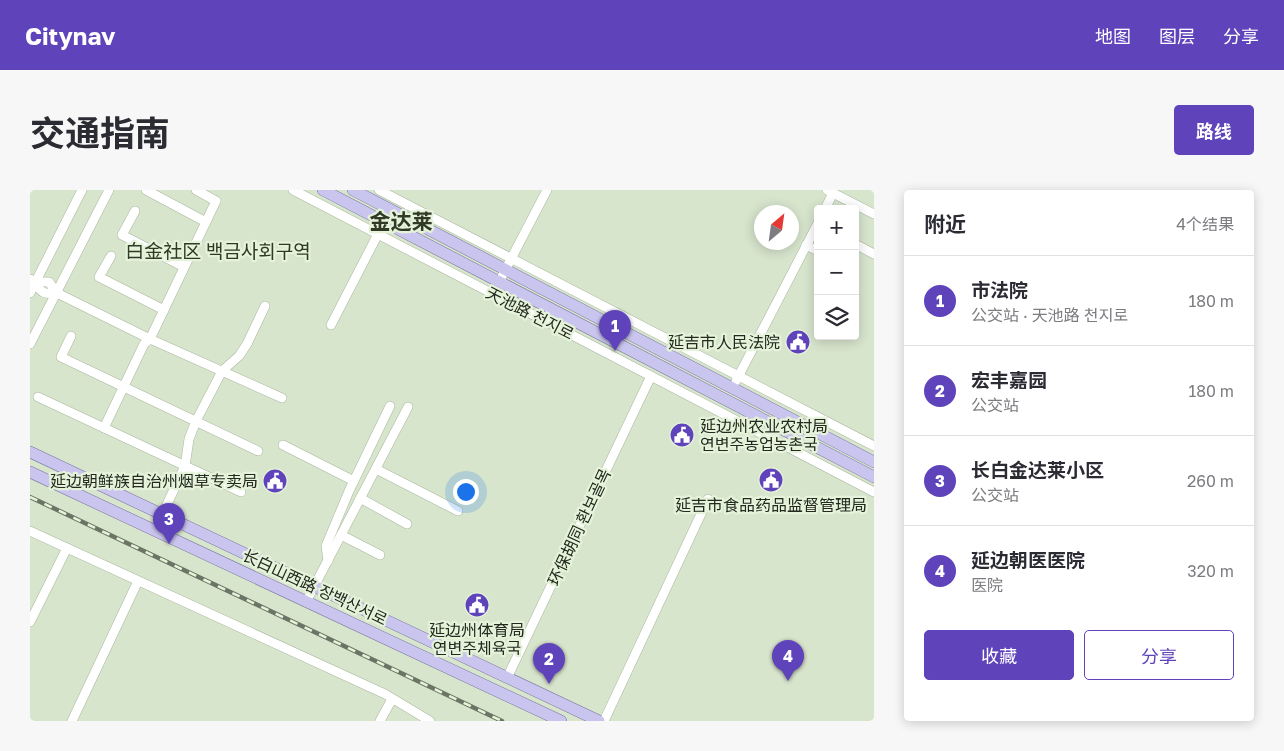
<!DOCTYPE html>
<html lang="zh">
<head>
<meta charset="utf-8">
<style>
  :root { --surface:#fff; --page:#f7f7f7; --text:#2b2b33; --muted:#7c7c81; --line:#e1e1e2; --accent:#5f43bb }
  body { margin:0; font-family:"Golos Text","Noto Sans SC","Noto Sans KR",sans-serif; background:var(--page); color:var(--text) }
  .controls { position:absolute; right:15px; top:15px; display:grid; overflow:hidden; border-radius:5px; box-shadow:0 2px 12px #0003 }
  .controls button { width:45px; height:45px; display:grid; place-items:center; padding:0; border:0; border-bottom:1px solid var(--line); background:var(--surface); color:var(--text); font:25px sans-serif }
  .compass { position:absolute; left:724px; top:15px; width:45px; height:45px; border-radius:50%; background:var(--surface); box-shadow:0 2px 12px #0003; rotate:29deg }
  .you { position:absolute; left:435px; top:301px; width:18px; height:18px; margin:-12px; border:4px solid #fff; border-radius:50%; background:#1a73e8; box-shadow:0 0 0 8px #1a73e833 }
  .badge { display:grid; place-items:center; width:32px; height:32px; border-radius:50%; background:var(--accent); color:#fff; font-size:16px; font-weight:700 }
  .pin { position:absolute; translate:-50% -41px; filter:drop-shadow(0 1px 2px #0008) }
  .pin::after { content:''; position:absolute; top:26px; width:18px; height:15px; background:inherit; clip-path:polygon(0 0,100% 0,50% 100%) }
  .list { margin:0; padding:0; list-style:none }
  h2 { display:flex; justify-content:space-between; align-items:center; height:65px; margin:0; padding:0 20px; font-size:21px }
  h2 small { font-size:16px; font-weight:400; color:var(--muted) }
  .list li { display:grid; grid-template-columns:32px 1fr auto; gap:15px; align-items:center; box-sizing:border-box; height:90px; padding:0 20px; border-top:1px solid var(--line) }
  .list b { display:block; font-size:19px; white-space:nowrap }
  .list p { margin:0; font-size:16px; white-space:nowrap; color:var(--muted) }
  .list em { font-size:16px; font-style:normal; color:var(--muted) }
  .actions { display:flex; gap:10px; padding:15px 20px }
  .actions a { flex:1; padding:11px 0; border:1px solid var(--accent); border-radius:5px; text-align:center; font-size:18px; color:var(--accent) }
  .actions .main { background:var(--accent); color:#fff }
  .icon { flex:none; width:28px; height:28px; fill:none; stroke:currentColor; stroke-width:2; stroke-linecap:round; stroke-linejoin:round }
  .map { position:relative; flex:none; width:844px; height:531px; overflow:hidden; border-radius:5px }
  header { display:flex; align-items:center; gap:30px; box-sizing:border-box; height:70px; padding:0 25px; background:var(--accent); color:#fff }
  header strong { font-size:24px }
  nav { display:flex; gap:28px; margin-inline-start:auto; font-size:18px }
  .intro { display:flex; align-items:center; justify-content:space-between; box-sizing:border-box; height:120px; padding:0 30px }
  h1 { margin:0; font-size:35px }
  .button { padding:12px 22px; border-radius:5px; background:var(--accent); color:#fff; font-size:18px; font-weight:700 }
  main { display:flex; gap:30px; padding:0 30px }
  aside { flex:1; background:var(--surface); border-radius:5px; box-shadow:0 2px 12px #0003 }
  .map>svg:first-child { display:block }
</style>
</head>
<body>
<header>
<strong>Citynav</strong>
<nav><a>地图</a><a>图层</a><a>分享</a></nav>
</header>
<div class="intro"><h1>交通指南</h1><a class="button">路线</a></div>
<main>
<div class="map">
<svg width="844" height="531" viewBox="0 0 844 531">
  <rect width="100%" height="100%" fill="#d8e5cd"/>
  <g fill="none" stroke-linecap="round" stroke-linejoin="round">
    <defs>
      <g id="minor">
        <polyline points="116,0 176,32"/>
        <polyline points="263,0 844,302"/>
        <polyline points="349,0 844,256"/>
        <polyline points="797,0 844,24"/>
        <polyline points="795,19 803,3"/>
        <polyline points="105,21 92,45 154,77"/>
        <polyline points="825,54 844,64"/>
        <polyline points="776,55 788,61"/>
        <polyline points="81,66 69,87 134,120"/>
        <polyline points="0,89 6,92 19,92 27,103 120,149 252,208"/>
        <path d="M6,92C10,103 15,105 27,103"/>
        <polyline points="469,92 517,0"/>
        <polyline points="0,103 52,0"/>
        <polyline points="301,135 348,44"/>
        <polyline points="41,146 31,167 228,261"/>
        <polyline points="0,154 79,0"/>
        <polyline points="706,191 788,33"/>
        <polyline points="8,207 211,302"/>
        <polyline points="74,238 114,154 120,149 186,11 166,0"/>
        <polyline points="253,255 324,291"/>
        <polyline points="346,279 428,321"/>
        <polyline points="330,308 377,334"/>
        <polyline points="132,325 155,276 159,249 166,231 192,181 209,166 217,154 235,116"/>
        <polyline points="0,341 355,504 400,531"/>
        <polyline points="311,345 350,365"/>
        <polyline points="298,371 296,356 319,301 360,216"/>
        <polyline points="276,412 378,217"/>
        <polyline points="0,432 37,358"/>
        <polyline points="477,488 621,186"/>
        <polyline points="42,531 108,391"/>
        <polyline points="350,531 362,509"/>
        <polyline points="574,531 678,309"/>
      </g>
      <g id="major">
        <polyline points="293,0 844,287"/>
        <polyline points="323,0 844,272"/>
        <polyline points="0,262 569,531"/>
        <polyline points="0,282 531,531"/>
      </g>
    </defs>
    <use href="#minor" stroke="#a9b69e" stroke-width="10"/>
    <use href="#major" stroke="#78759f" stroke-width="12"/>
    <use href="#minor" stroke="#fff" stroke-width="9"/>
    <use href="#major" stroke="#cac5ef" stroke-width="11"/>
    <defs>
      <polyline id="rail" points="0,307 472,531"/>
    </defs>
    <use href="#rail" stroke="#6c7565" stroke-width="4.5"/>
    <use href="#rail" stroke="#e5f3da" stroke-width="2.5" stroke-dasharray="8" stroke-linecap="butt"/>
  </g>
  <defs>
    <symbol id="civic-disc" viewBox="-11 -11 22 22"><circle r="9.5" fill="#5f43bb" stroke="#e5f3da"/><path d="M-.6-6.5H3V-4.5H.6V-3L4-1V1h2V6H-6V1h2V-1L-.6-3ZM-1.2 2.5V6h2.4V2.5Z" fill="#fff"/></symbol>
  </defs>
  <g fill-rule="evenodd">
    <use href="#civic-disc" x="754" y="138" width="28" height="28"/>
    <use href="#civic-disc" x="638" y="231" width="28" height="28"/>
    <use href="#civic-disc" x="727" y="276" width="28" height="28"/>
    <use href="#civic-disc" x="231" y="277" width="28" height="28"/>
    <use href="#civic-disc" x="433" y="401" width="28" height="28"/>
  </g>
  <g text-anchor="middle" stroke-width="4.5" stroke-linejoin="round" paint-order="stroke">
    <g font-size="16" fill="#23291f" stroke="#e5f3da">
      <text transform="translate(500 123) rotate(27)" y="6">天池路 천지로</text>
      <text transform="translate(549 337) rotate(-65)" y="6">环保胡同 환보골목</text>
      <text transform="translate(285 397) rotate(25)" y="6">长白山西路 장백산서로</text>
    </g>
    <g font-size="16" fill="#23291f" stroke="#e5f3da" text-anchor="end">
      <text x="750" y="158">延吉市人民法院</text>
      <text x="670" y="242" text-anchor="start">延边州农业农村局<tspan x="670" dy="18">연변주농업농촌국</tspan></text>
      <text x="228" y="297">延边朝鲜族自治州烟草专卖局</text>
      <text x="741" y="321" text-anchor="middle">延吉市食品药品监督管理局</text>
      <text x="447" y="446" text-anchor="middle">延边州体育局<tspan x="447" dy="18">연변주체육국</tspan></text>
    </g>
    <g font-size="19" fill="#303a27" stroke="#e5f3da">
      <text x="188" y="68">白金社区 백금사회구역</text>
    </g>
    <g font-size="21" font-weight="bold" fill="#303a27" stroke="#e5f3da">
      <text x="371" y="39">金达莱</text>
    </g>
  </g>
</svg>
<div class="controls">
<button>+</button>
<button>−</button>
<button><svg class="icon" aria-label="layers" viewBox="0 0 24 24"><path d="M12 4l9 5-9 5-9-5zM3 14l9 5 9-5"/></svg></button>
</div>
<svg class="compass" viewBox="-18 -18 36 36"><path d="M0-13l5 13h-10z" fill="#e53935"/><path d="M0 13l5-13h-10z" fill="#7c7c81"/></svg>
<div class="you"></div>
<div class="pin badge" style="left:585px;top:161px">1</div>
<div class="pin badge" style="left:519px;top:494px">2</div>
<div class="pin badge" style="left:139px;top:354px">3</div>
<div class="pin badge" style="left:758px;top:491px">4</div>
</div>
<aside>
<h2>附近<small>4个结果</small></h2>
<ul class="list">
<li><span class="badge">1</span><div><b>市法院</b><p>公交站 · 天池路 천지로</p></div><em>180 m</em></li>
<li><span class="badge">2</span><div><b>宏丰嘉园</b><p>公交站</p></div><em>180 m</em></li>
<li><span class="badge">3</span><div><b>长白金达莱小区</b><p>公交站</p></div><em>260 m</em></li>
<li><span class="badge">4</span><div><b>延边朝医医院</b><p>医院</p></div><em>320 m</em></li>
</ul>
<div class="actions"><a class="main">收藏</a><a>分享</a></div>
</aside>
</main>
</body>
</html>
